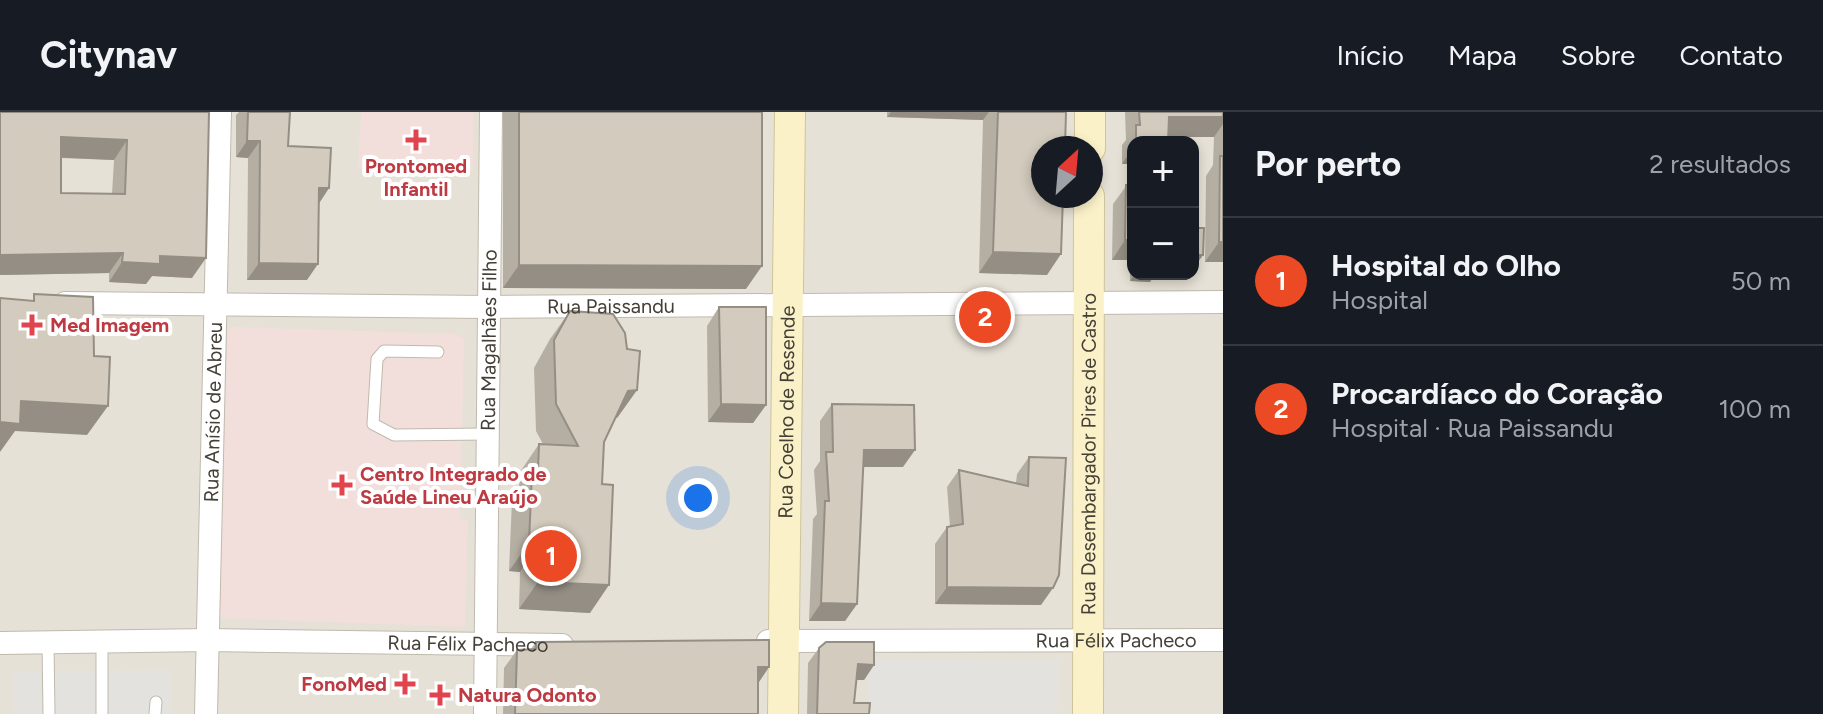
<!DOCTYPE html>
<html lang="pt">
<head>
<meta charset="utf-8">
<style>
  :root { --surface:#171b24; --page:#20242c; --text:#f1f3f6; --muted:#9ea1a6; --line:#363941; --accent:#ec4a24 }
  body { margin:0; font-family:Figtree,sans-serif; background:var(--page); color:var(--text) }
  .controls { position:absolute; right:24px; top:24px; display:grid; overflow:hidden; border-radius:16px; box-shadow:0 4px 12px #0003 }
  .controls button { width:72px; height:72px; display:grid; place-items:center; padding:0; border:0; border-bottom:2px solid var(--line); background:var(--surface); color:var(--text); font:40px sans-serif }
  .compass { position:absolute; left:1031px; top:24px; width:72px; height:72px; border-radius:50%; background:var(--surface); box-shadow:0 4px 12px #0003; rotate:26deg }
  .you { position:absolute; left:698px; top:386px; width:28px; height:28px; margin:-20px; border:6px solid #fff; border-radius:50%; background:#1a73e8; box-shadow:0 0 0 12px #1a73e833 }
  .badge { display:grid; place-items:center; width:52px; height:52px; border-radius:50%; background:var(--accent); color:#fff; font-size:26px; font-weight:700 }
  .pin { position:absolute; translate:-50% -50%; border:4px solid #fff; box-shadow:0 2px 8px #0006 }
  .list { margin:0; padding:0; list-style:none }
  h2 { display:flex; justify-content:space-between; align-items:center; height:104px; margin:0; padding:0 32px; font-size:34px }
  h2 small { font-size:26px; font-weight:400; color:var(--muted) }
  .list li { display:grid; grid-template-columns:52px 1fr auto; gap:24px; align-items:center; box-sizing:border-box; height:128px; padding:0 32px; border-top:2px solid var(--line) }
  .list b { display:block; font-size:30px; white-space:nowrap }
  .list p { margin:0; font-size:26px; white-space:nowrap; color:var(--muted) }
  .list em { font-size:26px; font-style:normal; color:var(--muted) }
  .map { position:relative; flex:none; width:1223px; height:602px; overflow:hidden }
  header { display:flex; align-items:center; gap:48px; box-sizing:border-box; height:112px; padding:0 40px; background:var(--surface); border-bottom:2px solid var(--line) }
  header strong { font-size:38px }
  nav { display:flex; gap:44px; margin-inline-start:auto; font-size:28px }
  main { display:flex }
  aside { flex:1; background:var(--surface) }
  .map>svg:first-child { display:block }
</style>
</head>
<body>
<header>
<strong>Citynav</strong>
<nav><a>Início</a><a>Mapa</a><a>Sobre</a><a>Contato</a></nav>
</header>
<main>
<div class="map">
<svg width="1223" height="602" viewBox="0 0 1223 602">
  <rect width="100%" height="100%" fill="#f2efe7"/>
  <path fill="#e6e1d6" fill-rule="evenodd" d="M0,0H1223V602H0ZM1133,30H1193V162H1133ZM1043,36H1091V84H1043Z"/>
  <g fill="#f2dfdb">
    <polygon points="361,0 473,0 473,58 358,56"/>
    <polygon points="228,215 455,222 464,227 460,407 468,408 465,515 218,506"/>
  </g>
  <g fill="#e4e2df">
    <polygon points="867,547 1059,550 1057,602 868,602"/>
    <polygon points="170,558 171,602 14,602 13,560"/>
  </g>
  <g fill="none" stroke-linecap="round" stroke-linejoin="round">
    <defs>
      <g id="service">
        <polyline points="438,240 384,239 377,247 373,312 394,323 488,322"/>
        <polyline points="102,530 102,602"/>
        <polyline points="48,531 49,602"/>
        <polyline points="155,602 156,590"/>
      </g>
      <g id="minor">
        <path id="s1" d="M65,191L488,195L1223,190"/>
        <path id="s2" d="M768,529L1223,528"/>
        <path id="s3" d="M0,531L208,528L562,533"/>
        <path id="s4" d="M206,602L220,0"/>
        <path id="s5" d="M485,602L491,0"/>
      </g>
      <g id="secondary">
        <polyline points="1090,36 1090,0"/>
        <path id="s6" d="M783,602L790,0"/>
        <path id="s7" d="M1088,602L1089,84"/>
      </g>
    </defs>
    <use href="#service" stroke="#c0baad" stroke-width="13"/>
    <use href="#minor" stroke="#c0baad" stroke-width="24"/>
    <use href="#secondary" stroke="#cfc499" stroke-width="32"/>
    <use href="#service" stroke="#fff" stroke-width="11"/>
    <use href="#minor" stroke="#fff" stroke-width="22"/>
    <use href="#secondary" stroke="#fbf1c9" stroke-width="30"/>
  </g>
  <g fill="#b5afa3" fill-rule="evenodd">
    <path d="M0,0H209L192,166L152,164L146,172L109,170V161L0,163ZM61,46L114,48L112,82L61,81Z"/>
    <polygon points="239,0 290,0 288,34 329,76 319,91 307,168 247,168 248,46 236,45 236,3"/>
    <polygon points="503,0 762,0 746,177 503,176"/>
    <polygon points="887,0 1066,0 1047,163 979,161 983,8 887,5"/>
    <polygon points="1125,0 1223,0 1223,150 1205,150 1206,64 1213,53 1214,25 1168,25 1168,30 1133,30 1133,162 1155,162 1150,170 1130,169 1130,148 1112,148 1113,92 1127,73 1128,52 1122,52 1122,33 1126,28"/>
    <polygon points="719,195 766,293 753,311 708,310 707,214"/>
    <polygon points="570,199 627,237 637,278 617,306 615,306 604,330 590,501 519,497 520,460 509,459 512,387 519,377 520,360 539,332 543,332 536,319 534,256 550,227"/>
    <polygon points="832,292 903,355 863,355 857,492 845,509 809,509 813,407 817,402 814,358 820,349 820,309"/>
    <polygon points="1029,345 1041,493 935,492 935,432 947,415 950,415 947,375 959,358 1016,371 1017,362"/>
    <polygon points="536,530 769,555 758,571 758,602 503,602 504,556 517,538 531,537"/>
    <polygon points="819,536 874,553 864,568 856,568 854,591 869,602 807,602 808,551"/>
  </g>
  <g fill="#948e84">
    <polygon points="891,0 989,0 983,8 887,5"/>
    <polygon points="1169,5 1223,5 1223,12 1214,25 1155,25"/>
    <polygon points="61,25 127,28 114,48 47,45"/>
    <polygon points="247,29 260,29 248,46 236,45"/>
    <polygon points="1133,36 1133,44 1128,52 1122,52"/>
    <polygon points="319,76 329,76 318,93"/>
    <polygon points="1125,128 1133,128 1133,144 1130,148 1112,148"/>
    <polygon points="1219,130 1223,130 1223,150 1205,150"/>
    <polygon points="993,140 1061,142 1047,163 979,161"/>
    <polygon points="123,141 109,161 0,163 0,143"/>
    <polygon points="1193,143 1203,143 1193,157"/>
    <polygon points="160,144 206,146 192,166 152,164 146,172 109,170 122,150"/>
    <polygon points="259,151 318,152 307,168 247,168"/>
    <polygon points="519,153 762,154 746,177 503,176"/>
    <polygon points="1135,162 1155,162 1150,170 1130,169"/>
    <polygon points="637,278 617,306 608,307 628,279"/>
    <polygon points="21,289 108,294 87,323 15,319 0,340 0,310"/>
    <polygon points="721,292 766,293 753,311 708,310"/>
    <polygon points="864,338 915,338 903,355 852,355"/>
    <polygon points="529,431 539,432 520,460 509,459"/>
    <polygon points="538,470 609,473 590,501 519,497"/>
    <polygon points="947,475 1053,476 1041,493 935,492"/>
    <polygon points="821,491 857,492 845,509 809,509"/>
    <polygon points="858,552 874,553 864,568 847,568"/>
    <polygon points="758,555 769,555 757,573"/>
  </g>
  <g fill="#d3cbbd" stroke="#948e84" stroke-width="2" fill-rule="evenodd">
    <path d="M0,0H209L206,146L160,144V152L122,150L123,141L0,143ZM61,25L127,28L125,82L61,81Z"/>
    <polygon points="248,0 290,0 288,34 331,36 329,76 319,76 318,152 259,151 260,29 247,29"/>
    <polygon points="519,0 762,0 762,154 519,153"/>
    <polygon points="998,0 1066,0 1065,36 1043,36 1043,84 1063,84 1061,142 993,140"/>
    <polygon points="1139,0 1223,0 1223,5 1169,5 1168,30 1136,30 1136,13 1140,13"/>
    <polygon points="1220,44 1223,44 1223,130 1219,130"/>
    <polygon points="1126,73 1133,73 1133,128 1125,128"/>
    <polygon points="1193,116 1204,116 1203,143 1193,143"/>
    <polygon points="34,182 93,185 94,244 110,245 108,294 21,289 20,312 0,310 0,186 34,189"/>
    <polygon points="719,195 766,195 766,293 721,292"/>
    <polygon points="570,199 613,202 625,221 627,237 640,239 637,278 628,279 604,330 602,372 613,373 609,473 538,470 539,432 529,431 532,359 538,359 539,332 578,334 556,292 554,228"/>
    <polygon points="832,292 914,293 915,338 864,338 857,492 821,491 825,389 829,389 826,340 833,340"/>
    <polygon points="1029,345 1066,346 1059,463 1053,476 947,475 947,415 963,412 959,358 1028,374"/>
    <polygon points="769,528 769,555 758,555 758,602 515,602 517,538 536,537 536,530"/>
    <polygon points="826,530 874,530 874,553 858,552 854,591 870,591 869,602 817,602 819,536"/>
  </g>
  <g fill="#e0444e" stroke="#fff" stroke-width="3">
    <path d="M412 16h8v8h8v8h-8v8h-8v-8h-8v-8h8z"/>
    <path d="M28 201h8v8h8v8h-8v8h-8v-8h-8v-8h8z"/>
    <path d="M338 361h8v8h8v8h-8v8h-8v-8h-8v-8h8z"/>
    <path d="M401 560h8v8h8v8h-8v8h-8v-8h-8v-8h8z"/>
    <path d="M436 571h8v8h8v8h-8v8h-8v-8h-8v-8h8z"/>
  </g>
  <g text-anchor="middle" stroke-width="8" stroke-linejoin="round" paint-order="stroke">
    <g font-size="20" font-weight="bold" fill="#be3a42" stroke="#fff" text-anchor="start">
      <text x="416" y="61" text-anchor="middle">Prontomed<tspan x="416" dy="23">Infantil</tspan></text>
      <text x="50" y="220">Med Imagem</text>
      <text x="360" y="369">Centro Integrado de<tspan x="360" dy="23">Saúde Lineu Araújo</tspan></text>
      <text x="387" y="579" text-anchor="end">FonoMed</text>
      <text x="458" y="590">Natura Odonto</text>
    </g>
    <g font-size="20" fill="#454037" stroke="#fff">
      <text dy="7" stroke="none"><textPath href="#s1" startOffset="546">Rua Paissandu</textPath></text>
      <text dy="7" stroke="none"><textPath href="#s5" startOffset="374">Rua Magalhães Filho</textPath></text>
      <text dy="7" stroke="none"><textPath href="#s4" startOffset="302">Rua Anísio de Abreu</textPath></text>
      <text dy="7" stroke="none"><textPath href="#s6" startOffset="302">Rua Coelho de Resende</textPath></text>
      <text dy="7" stroke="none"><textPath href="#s7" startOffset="260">Rua Desembargador Pires de Castro</textPath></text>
      <text dy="7" stroke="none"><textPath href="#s2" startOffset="348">Rua Félix Pacheco</textPath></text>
      <text dy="7" stroke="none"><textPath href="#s3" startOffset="468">Rua Félix Pacheco</textPath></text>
    </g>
  </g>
</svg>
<div class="controls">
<button>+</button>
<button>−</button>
</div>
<svg class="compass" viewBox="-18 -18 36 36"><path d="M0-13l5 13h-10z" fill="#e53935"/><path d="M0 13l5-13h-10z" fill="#9ea1a6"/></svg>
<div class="you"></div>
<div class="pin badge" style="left:551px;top:444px">1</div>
<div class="pin badge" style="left:985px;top:205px">2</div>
</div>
<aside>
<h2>Por perto<small>2 resultados</small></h2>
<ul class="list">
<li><span class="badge">1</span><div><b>Hospital do Olho</b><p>Hospital</p></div><em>50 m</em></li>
<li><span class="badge">2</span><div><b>Procardíaco do Coração</b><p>Hospital · Rua Paissandu</p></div><em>100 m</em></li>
</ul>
</aside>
</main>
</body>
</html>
